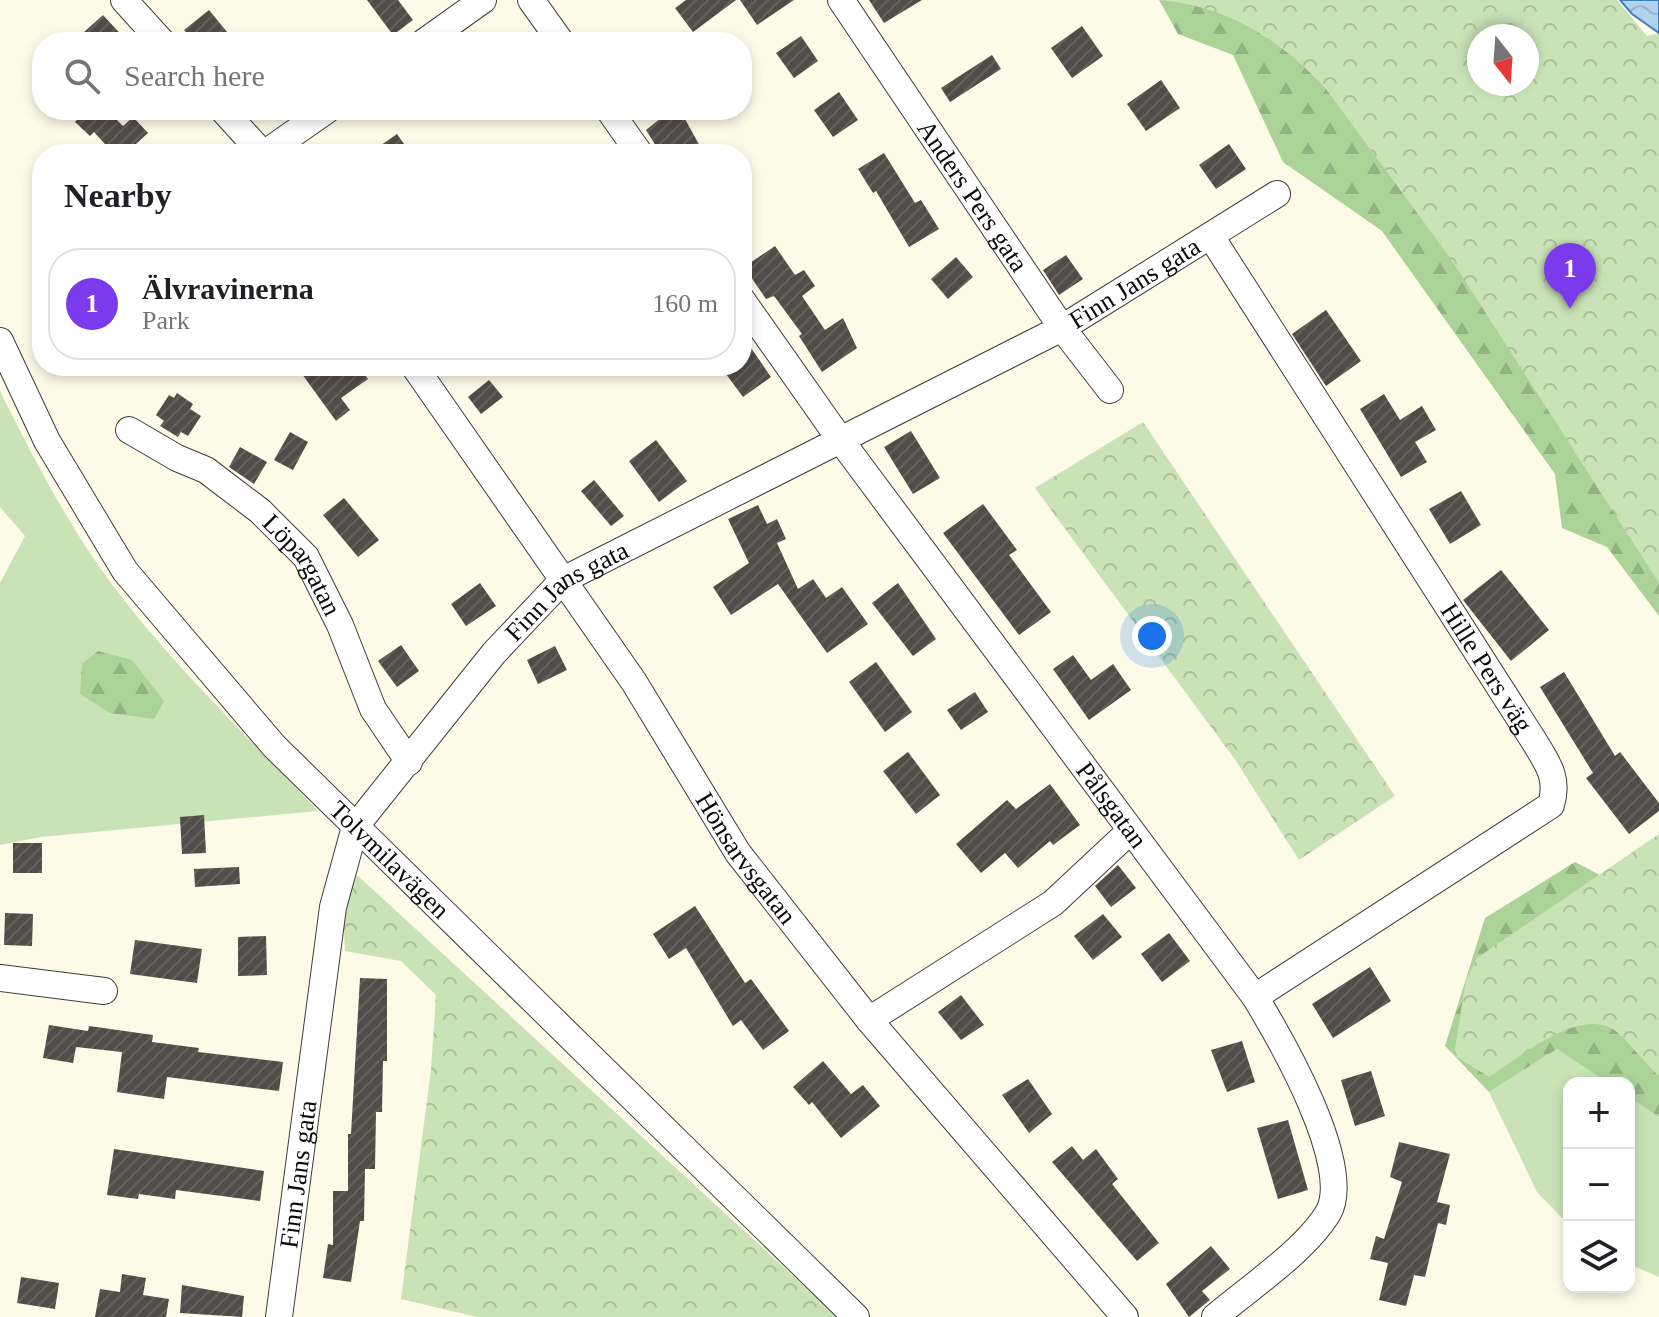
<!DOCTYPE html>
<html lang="en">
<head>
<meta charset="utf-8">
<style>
  :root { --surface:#fff; --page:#f6f6f6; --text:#202124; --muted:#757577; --line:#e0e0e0; --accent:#7c3aed }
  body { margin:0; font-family:Georgia,serif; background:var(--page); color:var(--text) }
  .controls { position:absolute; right:24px; bottom:24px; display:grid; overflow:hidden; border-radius:16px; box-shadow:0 4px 12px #0003 }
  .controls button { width:72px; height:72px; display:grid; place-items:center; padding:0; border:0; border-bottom:2px solid var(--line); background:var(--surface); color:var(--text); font:40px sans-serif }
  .compass { position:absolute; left:1467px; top:24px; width:72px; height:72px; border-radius:50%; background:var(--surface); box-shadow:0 4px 12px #0003; rotate:163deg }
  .you { position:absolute; left:1152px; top:636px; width:28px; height:28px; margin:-20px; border:6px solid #fff; border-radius:50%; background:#1a73e8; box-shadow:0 0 0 12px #1a73e833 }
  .badge { display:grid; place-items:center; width:52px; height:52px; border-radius:50%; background:var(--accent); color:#fff; font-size:26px; font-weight:700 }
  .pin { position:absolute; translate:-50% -66px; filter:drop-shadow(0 2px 4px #0008) }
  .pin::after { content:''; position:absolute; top:42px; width:28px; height:24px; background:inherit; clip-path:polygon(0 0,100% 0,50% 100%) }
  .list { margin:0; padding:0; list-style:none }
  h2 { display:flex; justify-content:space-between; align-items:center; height:104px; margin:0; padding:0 32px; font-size:34px }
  h2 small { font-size:26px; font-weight:400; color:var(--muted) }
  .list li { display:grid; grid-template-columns:52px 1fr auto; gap:24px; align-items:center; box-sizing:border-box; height:112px; margin:0 16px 16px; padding:0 16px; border:2px solid var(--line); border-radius:32px }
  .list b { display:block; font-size:30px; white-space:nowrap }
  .list p { margin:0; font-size:26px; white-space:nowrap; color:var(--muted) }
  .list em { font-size:26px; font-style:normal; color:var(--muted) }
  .icon { flex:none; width:44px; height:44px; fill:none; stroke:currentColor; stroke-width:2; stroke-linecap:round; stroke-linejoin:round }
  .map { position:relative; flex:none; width:1659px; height:1317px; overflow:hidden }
  .search { position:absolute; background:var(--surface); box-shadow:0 4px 12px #0003; left:32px; top:32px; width:720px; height:88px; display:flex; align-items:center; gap:20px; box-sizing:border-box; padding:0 28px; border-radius:32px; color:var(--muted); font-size:30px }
  .panel { position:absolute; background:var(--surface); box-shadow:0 4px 12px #0003; left:32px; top:144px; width:720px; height:232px; border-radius:32px }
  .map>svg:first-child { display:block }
</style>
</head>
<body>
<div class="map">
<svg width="1659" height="1317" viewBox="0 0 1659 1317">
  <defs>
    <pattern id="forest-firs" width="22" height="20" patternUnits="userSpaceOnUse" patternTransform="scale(2)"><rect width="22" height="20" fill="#abd297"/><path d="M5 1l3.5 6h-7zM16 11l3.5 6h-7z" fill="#92b381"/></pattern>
    <pattern id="park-crowns" width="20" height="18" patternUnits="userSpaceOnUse" patternTransform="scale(2)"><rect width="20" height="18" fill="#c9e3b6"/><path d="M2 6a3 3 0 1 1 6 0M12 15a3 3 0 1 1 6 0" fill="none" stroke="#abc19b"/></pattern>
    <pattern id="water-waves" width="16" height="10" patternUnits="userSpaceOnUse" patternTransform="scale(2)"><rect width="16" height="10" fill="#b2d2ef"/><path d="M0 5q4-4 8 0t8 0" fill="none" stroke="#98b3cc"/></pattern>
    <pattern id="building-hatch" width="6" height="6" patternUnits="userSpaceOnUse" patternTransform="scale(2)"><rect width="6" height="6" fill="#514c47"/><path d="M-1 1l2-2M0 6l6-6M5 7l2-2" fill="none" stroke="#65615d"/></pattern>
  </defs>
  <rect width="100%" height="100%" fill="#fdfbe8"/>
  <g fill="#c9e3b6">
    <path d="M0,391C28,447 57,504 92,556C155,649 241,729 318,811L41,837L0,845V583L25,536L0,507Z"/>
    <polygon points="1557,1049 1608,1083 1569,1083 1569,1225 1537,1192 1489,1092"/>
    <polygon points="1629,1097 1659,1117 1659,1277 1629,1264"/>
  </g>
  <g fill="url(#forest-firs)" fill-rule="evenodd">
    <path d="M1159,0H1608L1659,224V616L1607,547L1562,528L1555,474L1382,231L1283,162L1233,55L1178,34ZM1479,36H1527V84H1479Z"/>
    <polygon points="98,651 132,660 164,701 154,719 110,713 80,694 82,664"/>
    <polygon points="1575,862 1619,885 1659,886 1659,1117 1629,1097 1629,1083 1608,1083 1557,1049 1489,1092 1445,1046 1485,918"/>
  </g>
  <g fill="url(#park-crowns)" fill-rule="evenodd">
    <path d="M1157,0H1617L1647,36L1659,33V583L1451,259L1326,89C1280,39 1226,5 1157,0ZM1479,36H1527V84H1479Z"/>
    <polygon points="1143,422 1395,796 1299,860 1236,761 1035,488"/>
    <path d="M1659,834V1076C1646,1065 1624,1035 1611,1028C1574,1010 1519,1058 1489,1077L1454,1055L1466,980L1477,958Z"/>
    <polygon points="357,875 838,1317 477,1317 401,1299 431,1070 436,995 401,961 345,951 343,907"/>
  </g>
  <polygon fill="url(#water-waves)" stroke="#407fbf" stroke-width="2" points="1620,0 1659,0 1659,33 1632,14"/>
  <g fill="url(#building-hatch)">
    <polygon points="367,0 398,0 413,20 393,35"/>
    <polygon points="686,0 736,0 693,32 675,8"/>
    <polygon points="740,0 794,0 757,25"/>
    <polygon points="869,0 922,0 884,23"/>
    <polygon points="209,10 227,32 214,42 194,42 184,30"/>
    <polygon points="103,15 128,42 73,42"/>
    <polygon points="1082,26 1103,56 1072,78 1051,48"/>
    <polygon points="801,36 818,61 794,78 776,53"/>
    <polygon points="992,55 1001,69 950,102 941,88"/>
    <polygon points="1161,80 1180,108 1146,131 1127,104"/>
    <polygon points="839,92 858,120 833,137 814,110"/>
    <polygon points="86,110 107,110 123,126 133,117 148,133 125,154 114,154 94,132 90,136 75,122"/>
    <polygon points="671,110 680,110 701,148 691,154 661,154 646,130"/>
    <polygon points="397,134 411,154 368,154"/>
    <polygon points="1229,144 1246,169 1216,189 1199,165"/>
    <polygon points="884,153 915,203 921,200 939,229 909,247 876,191 873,193 858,169"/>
    <polygon points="775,246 795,275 804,270 815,286 802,296 825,330 843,318 857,348 822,372 799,336 802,334 774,296 766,299 744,267"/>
    <polygon points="1066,255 1083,279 1059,295 1043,270"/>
    <polygon points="956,257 973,277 948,299 931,279"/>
    <polygon points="1326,310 1361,361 1326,386 1292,334"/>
    <polygon points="742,335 771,377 743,397 720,366 742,366"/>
    <polygon points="313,366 359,366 368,379 341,398 350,410 336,421 302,374"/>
    <polygon points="489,380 503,397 481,414 468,397"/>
    <polygon points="177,393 193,404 190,409 201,416 188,436 181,432 178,437 160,426 164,421 156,415 169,395 174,398"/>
    <polygon points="1384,394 1400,420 1422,406 1436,430 1415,442 1427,462 1401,477 1360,409"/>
    <polygon points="911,431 940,478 913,494 884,447"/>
    <polygon points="290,432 308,442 293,470 274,460"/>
    <polygon points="656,440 687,481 659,502 629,461"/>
    <polygon points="240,447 267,462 254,484 229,467"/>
    <polygon points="594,480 624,516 611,526 581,491"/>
    <polygon points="1461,491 1481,525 1450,544 1429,509"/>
    <polygon points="344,498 379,540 358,557 323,515"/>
    <polygon points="983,504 1017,550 1009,555 1051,612 1019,635 943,533"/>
    <polygon points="758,505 767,524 777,519 786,539 777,543 798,589 813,579 826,598 842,587 868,624 827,653 778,584 731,615 713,587 749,563 728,519"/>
    <polygon points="1501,570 1549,630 1511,661 1463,600"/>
    <polygon points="480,583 496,606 466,626 451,604"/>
    <polygon points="898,583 936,639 913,656 872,603"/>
    <polygon points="401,645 419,671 397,687 378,661"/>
    <polygon points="555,646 567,670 538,684 527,660"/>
    <polygon points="1073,655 1091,680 1113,664 1131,690 1089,720 1053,669"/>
    <polygon points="876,662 912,712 885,732 849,682"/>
    <polygon points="1564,672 1615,756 1620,752 1659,803 1659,811 1629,834 1586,778 1593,773 1540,687"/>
    <polygon points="975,692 988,712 961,730 947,710"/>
    <polygon points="908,752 940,795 916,814 883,771"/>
    <polygon points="1050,784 1080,825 1053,845 1050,841 1018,868 1005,853 981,873 956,844 1007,800 1016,809"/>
    <polygon points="204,815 206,853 182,854 180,817"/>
    <rect x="13" y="843" width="29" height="30"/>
    <polygon points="1118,865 1136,888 1111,907 1095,886"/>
    <polygon points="239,867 240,884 195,887 194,869"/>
    <polygon points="695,906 745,983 751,979 789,1031 763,1050 741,1020 733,1026 686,948 669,959 653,934"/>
    <polygon points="5,913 33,914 32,946 4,945"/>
    <polygon points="1103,914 1122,937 1093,960 1074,936"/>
    <polygon points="1169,933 1190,961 1162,982 1141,954"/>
    <polygon points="266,936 267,975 238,976 238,937"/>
    <polygon points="135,940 202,949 197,983 130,974"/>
    <polygon points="1370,967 1391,1001 1333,1038 1312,1004"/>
    <polygon points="360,978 387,979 387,1061 383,1061 382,1112 376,1112 375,1169 365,1169 364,1221 360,1221 351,1282 323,1278 328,1244 333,1245 333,1191 348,1191 348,1134 351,1134"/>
    <polygon points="961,995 984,1025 961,1040 938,1012"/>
    <polygon points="49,1025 88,1031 89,1026 153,1035 152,1042 199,1048 198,1052 283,1062 279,1091 167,1077 164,1099 117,1092 122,1052 76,1047 73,1063 43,1058"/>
    <polygon points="1242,1041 1255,1082 1227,1092 1211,1050"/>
    <polygon points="823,1061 851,1094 863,1085 880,1106 841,1138 812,1102 809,1105 793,1087"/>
    <polygon points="1371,1071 1385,1116 1355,1126 1341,1080"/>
    <polygon points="1028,1079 1052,1114 1029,1133 1002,1095"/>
    <polygon points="1288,1120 1308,1190 1278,1199 1257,1128"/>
    <polygon points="1399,1142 1450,1154 1437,1202 1450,1205 1446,1225 1438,1223 1425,1277 1414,1275 1406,1306 1379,1300 1388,1263 1370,1259 1376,1236 1384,1239 1402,1182 1390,1177"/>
    <polygon points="1072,1146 1083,1160 1096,1149 1118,1179 1112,1184 1159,1243 1137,1261 1052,1162"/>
    <polygon points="114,1149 264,1171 260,1201 176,1190 175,1199 139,1194 138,1199 107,1195"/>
    <polygon points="1211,1246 1230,1269 1202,1291 1210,1300 1189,1317 1166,1284"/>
    <polygon points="122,1274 146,1278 143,1295 169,1299 166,1317 95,1317 100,1289 120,1292"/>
    <polygon points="21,1277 59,1283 55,1309 17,1303"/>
    <polygon points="182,1285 244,1296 242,1317 180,1313"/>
  </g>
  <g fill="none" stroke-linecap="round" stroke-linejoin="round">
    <defs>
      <g id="minor">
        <polyline points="124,0 162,42"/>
        <polyline points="531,0 561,42"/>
        <path id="s1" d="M841,0L1062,328L1110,390"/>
        <polyline points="424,42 483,0"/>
        <polyline points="223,110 263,154"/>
        <polyline points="609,110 640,154"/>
        <polyline points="264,154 327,110"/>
        <path id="s2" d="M1212,238L1534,741C1548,764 1559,778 1551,805L1255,997"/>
        <path id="s3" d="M742,300L839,438L1255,997C1280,1038 1355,1167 1328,1213C1305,1251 1249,1288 1215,1317"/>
        <path id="s4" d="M0,341L47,441L125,571L274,746L856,1317"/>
        <path id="s5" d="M414,366L634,682L738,853L869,1020L1125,1317"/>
        <path id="s6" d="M129,430L177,458L206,470L260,511L306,557L340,625L373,709L409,762"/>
        <polyline points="0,978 104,991"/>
        <polyline points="869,1020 1053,903 1130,831"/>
        <path id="s7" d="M279,1317L333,907L355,827L494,653L563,580L1062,328L1277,194"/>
      </g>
    </defs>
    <use href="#minor" stroke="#3d3d3d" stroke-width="28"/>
    <use href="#minor" stroke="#fff" stroke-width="26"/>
  </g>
  <g text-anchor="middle" stroke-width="8" stroke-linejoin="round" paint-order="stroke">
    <g font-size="26" fill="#0a0a0a" stroke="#fff">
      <text dy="9" stroke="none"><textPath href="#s1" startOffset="236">Anders Pers gata</textPath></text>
      <text dy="9" stroke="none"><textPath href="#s7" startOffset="1464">Finn Jans gata</textPath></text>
      <text dy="9" stroke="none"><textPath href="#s6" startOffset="224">Löpargatan</textPath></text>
      <text dy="9" stroke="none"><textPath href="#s7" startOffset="816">Finn Jans gata</textPath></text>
      <text dy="9" stroke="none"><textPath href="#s2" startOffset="510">Hille Pers väg</textPath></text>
      <text dy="9" stroke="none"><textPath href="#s3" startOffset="626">Pålsgatan</textPath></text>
      <text dy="9" stroke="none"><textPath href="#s5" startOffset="594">Hönsarvsgatan</textPath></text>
      <text dy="9" stroke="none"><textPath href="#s4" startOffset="654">Tolvmilavägen</textPath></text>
      <text dy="9" stroke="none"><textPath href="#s7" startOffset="144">Finn Jans gata</textPath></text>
    </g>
  </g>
</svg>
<div class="controls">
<button>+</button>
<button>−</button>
<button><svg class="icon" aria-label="layers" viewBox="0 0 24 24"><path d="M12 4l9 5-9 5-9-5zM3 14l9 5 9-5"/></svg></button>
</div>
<svg class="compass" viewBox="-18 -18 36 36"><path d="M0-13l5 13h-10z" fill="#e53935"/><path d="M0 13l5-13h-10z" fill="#757577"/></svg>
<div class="you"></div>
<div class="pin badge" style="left:1570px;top:309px">1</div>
<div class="search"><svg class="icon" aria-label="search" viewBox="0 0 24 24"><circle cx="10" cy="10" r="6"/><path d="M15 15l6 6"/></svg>Search here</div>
<section class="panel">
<h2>Nearby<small></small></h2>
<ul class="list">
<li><span class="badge">1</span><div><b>Älvravinerna</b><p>Park</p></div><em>160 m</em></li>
</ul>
</section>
</div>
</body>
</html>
